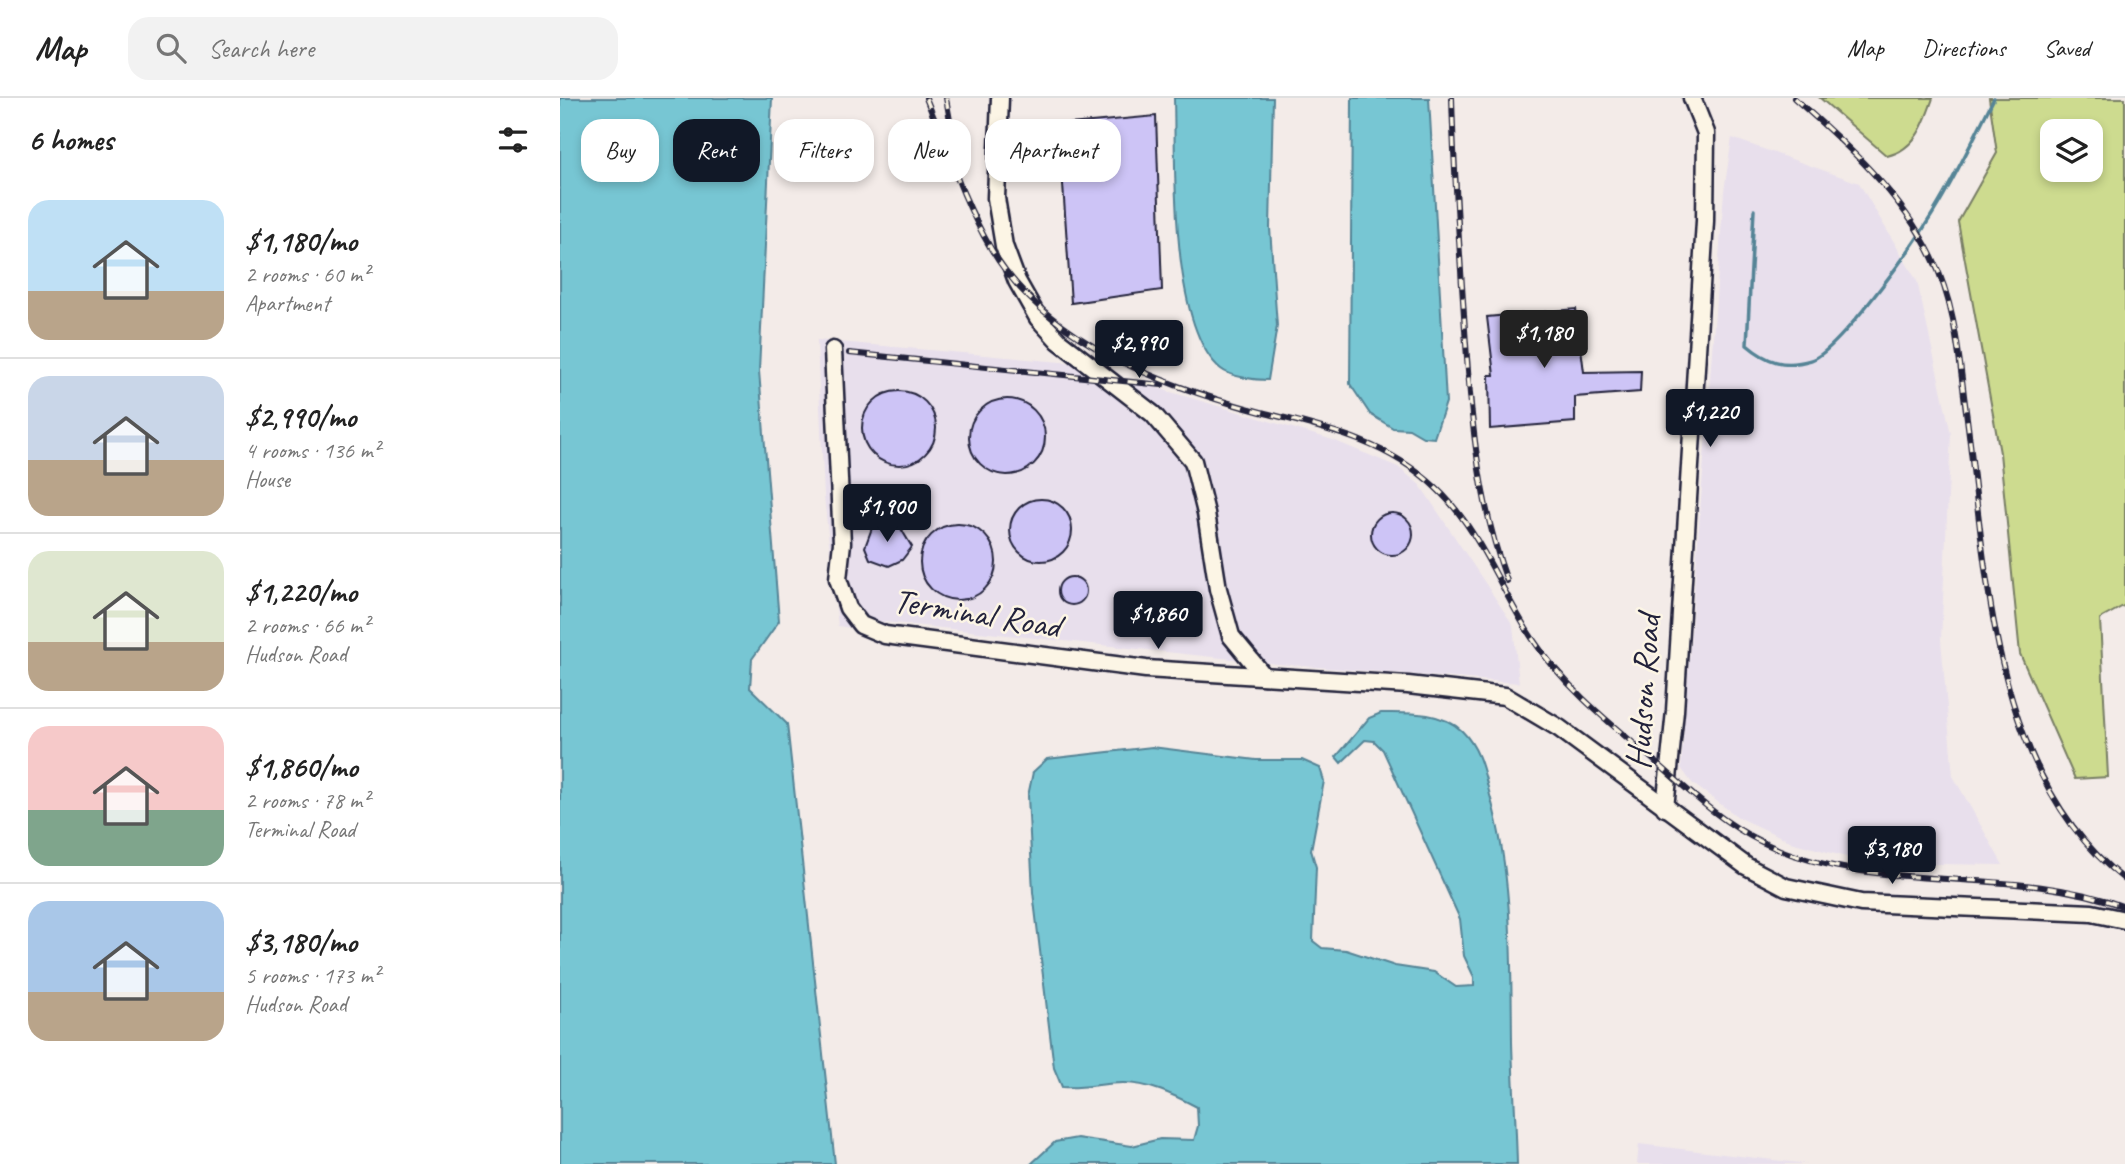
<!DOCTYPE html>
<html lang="en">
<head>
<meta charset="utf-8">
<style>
	body { margin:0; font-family:Caveat,sans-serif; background:#f2f2f2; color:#222; height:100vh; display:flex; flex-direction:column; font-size:26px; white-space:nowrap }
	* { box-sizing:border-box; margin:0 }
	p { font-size:23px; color:#767676 }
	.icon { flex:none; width:38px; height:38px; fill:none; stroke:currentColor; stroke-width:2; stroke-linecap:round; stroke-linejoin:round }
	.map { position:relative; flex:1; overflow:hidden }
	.panel { display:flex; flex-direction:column; background:#fff; width:560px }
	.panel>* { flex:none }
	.hud { position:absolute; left:21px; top:21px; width:665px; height:63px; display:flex; gap:14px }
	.tools { position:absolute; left:1480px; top:21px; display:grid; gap:14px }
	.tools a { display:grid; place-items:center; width:63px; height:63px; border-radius:14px; background:#fff; box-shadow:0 4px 10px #0003; font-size:35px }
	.price { position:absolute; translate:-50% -60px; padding:0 16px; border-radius:7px; background:#111827; color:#fff; font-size:23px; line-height:46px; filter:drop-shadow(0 2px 4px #0008) }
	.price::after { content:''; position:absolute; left:50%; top:42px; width:21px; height:16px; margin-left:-10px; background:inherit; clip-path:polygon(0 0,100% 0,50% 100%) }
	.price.selected { background:#222; color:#fff }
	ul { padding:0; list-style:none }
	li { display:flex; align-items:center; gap:21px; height:175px; padding:0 28px }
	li+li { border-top:2px solid #e0e0e0 }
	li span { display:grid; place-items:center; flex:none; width:196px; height:140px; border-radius:21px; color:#555 }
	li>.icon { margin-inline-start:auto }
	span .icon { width:84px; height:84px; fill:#fffc; stroke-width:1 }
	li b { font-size:30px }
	h2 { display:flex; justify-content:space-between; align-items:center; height:84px; padding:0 28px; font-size:30px }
	.pill { padding:0 24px; border-radius:21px; background:#fff; box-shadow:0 4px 10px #0003; font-size:24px; line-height:63px }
	.pill.selected { background:#111827; color:#fff }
	header { display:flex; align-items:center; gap:42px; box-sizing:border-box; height:98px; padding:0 35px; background:#fff; border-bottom:2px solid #e0e0e0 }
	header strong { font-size:33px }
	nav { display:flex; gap:38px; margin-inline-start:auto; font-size:24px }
	.search { width:490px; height:63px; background:#f2f2f2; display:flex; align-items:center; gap:18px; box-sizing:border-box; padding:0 24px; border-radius:21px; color:#767676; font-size:26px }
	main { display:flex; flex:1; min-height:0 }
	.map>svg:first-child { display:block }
	.built { fill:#e8dfec }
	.green { fill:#cddb8f; stroke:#787e65; stroke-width:2; fill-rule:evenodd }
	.water { fill:#77c6d3; stroke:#558496; stroke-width:2 }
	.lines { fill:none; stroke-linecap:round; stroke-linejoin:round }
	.stream { stroke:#558496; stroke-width:3.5 }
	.building { fill:#cdc4f6; stroke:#22223b; stroke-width:2 }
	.street-casing { stroke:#22223b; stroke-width:21 }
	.street { stroke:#fcf5e5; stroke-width:16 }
	.rail-casing { stroke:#22223b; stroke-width:6 }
	.rail { stroke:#fcf5e5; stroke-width:3.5; stroke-dasharray:10; stroke-linecap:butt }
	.labels { text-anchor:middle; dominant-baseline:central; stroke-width:5; stroke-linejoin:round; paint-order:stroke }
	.street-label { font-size:35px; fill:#22223b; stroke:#fcf5e5 }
</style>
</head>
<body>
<header>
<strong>Map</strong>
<div class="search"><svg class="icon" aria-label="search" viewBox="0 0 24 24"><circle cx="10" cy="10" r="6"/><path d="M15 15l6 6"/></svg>Search here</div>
<nav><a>Map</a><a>Directions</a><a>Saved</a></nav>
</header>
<main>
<section class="panel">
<h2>6 homes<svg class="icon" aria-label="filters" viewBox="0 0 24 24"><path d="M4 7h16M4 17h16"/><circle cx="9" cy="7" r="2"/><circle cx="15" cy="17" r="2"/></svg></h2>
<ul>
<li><span style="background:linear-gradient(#bfe0f5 65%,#b9a48a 0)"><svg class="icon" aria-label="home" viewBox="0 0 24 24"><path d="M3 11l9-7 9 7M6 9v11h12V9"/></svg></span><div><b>$1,180/mo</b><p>2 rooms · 60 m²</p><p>Apartment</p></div></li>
<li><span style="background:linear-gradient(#c9d6e8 60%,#b9a48a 0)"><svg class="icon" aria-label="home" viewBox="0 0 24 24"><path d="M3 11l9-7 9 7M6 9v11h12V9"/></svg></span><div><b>$2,990/mo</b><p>4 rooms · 136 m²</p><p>House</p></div></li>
<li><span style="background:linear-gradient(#dfe7d0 65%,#b9a48a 0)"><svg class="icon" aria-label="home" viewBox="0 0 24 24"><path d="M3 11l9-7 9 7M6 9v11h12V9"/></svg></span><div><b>$1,220/mo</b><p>2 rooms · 66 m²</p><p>Hudson Road</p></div></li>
<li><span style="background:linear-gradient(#f6c9c9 60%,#7fa58c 0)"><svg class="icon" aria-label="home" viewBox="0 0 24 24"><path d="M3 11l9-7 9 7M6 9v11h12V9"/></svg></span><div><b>$1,860/mo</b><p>2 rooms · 78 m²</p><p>Terminal Road</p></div></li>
<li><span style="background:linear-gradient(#a9c7e8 65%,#b9a48a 0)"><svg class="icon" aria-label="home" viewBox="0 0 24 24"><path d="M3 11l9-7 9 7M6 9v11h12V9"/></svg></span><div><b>$3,180/mo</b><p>5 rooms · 173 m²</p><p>Hudson Road</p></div></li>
</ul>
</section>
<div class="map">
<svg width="1565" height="1066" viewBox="0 0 1565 1066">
	<rect width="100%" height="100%" fill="#f3ebe8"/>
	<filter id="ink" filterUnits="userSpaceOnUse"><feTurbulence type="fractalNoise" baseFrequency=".0143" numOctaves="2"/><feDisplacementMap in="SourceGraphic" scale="14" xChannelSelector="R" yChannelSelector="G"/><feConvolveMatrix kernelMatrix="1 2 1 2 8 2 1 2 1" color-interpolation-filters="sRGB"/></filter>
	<g filter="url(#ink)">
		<g class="built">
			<path d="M1172,40L1299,85L1357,183L1391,336L1381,542L1393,678L1443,767L1309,765L1234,745L1178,719L1132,685L1121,670L1164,93Z"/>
			<path d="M257,242L512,265L773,342L838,369L860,387L953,527L959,585L718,566L316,523L296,531L278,528L264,398Z"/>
			<path d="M1079,1046L1247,1066H1077Z"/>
		</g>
		<g class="green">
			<path d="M1260,0H1373C1364,26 1356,51 1327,58Z"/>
			<path d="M1429,0H1565V507L1540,521L1548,679L1515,681L1460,556L1440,355L1398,124L1437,55ZM1531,33V72H1493V33Z"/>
		</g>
		<g class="water">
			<path d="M0,0H212L199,273L219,523L192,561L190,590L227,626L275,1066H0Z"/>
			<path d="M614,0H713L710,130L717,228L708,282C695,282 671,279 661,271C609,228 616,65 614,0Z"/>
			<path d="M792,0H869L886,304L874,340L863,339L849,331L833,330L810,316L790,286Z"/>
			<path d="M821,615C849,615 881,613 902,633C921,652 924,676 931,701C953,781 951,861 952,944C953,984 956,1025 957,1066H471L495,1044L517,1040L572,1048L600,1041L634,1042L638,1028L637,1009C614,997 589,985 563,985C542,985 523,991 502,989L494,970L473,794L468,698L473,674L487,661L592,649L696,662H742L760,670L764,683L751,752L756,769L753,843L762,850L786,852L835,868L874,874L896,889L914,888V879L904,858L900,821L823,652L814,643L805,642L781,665L776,659L809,620Z"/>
		</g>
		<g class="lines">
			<path class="stream" d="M1194,112L1187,247C1207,264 1224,270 1251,262C1277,254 1351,151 1368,123C1393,85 1413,41 1434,0"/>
		</g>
		<g class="building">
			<path d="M596,18L602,192L511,205L499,27Z"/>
			<path d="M1016,211L1024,274L1081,273L1080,294L1015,299V324L930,331L929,277H934L927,219Z"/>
			<circle cx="339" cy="330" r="37"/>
			<circle cx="447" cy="339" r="38"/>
			<circle cx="481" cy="432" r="31"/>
			<circle cx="832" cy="436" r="21"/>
			<path d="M326,424L340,429L352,449L342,462L329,468L310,461L305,449L312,430Z"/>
			<circle cx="398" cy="464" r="38"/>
			<circle cx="512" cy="493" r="14"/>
		</g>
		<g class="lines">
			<g class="street-casing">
				<g id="street">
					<path d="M440,0L436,100L444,148L457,183L478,220L499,243L593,316L633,363L646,415L658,491L671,538L704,578"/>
					<path d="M273,252L282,445L278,481L288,510L301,527L325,537L586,571L848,587L945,598L999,630L1186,768L1226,789L1301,805L1532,815L1565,822"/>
					<path d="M1105,710L1115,613L1145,123L1146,35L1132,0"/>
				</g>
			</g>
			<use href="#street" class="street"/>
			<g class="rail-casing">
				<g id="rail">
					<path d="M366,0C386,49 403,103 430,149C484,243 602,288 701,314C765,330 827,343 876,390C920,431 939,490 972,540C1005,590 1051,626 1097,665C1130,694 1162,725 1202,744C1315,799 1448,765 1565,809"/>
					<path d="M386,0L395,51"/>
					<path d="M892,0C894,73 899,145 904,217C910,308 916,397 947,483"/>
					<path d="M1234,0C1286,46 1341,95 1372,159C1396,207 1399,261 1406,313C1427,469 1430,677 1565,782"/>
					<path d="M289,255L602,287"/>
				</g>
			</g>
			<use href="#rail" class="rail"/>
		</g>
	</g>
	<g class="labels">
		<g class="street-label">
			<text transform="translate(417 515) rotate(9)">Terminal Road</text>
			<text transform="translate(1083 594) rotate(-86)">Hudson Road</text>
		</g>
	</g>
</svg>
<div class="tools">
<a><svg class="icon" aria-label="layers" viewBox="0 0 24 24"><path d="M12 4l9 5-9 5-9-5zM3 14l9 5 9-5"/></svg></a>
</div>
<b class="price selected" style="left:984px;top:272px">$1,180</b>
<b class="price" style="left:579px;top:282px">$2,990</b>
<b class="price" style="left:1150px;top:351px">$1,220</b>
<b class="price" style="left:327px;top:446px">$1,900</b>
<b class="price" style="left:598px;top:553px">$1,860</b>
<b class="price" style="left:1332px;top:788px">$3,180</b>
<div class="hud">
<a class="pill">Buy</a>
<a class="pill selected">Rent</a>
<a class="pill">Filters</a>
<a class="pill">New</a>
<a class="pill">Apartment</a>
</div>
</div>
</main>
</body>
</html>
